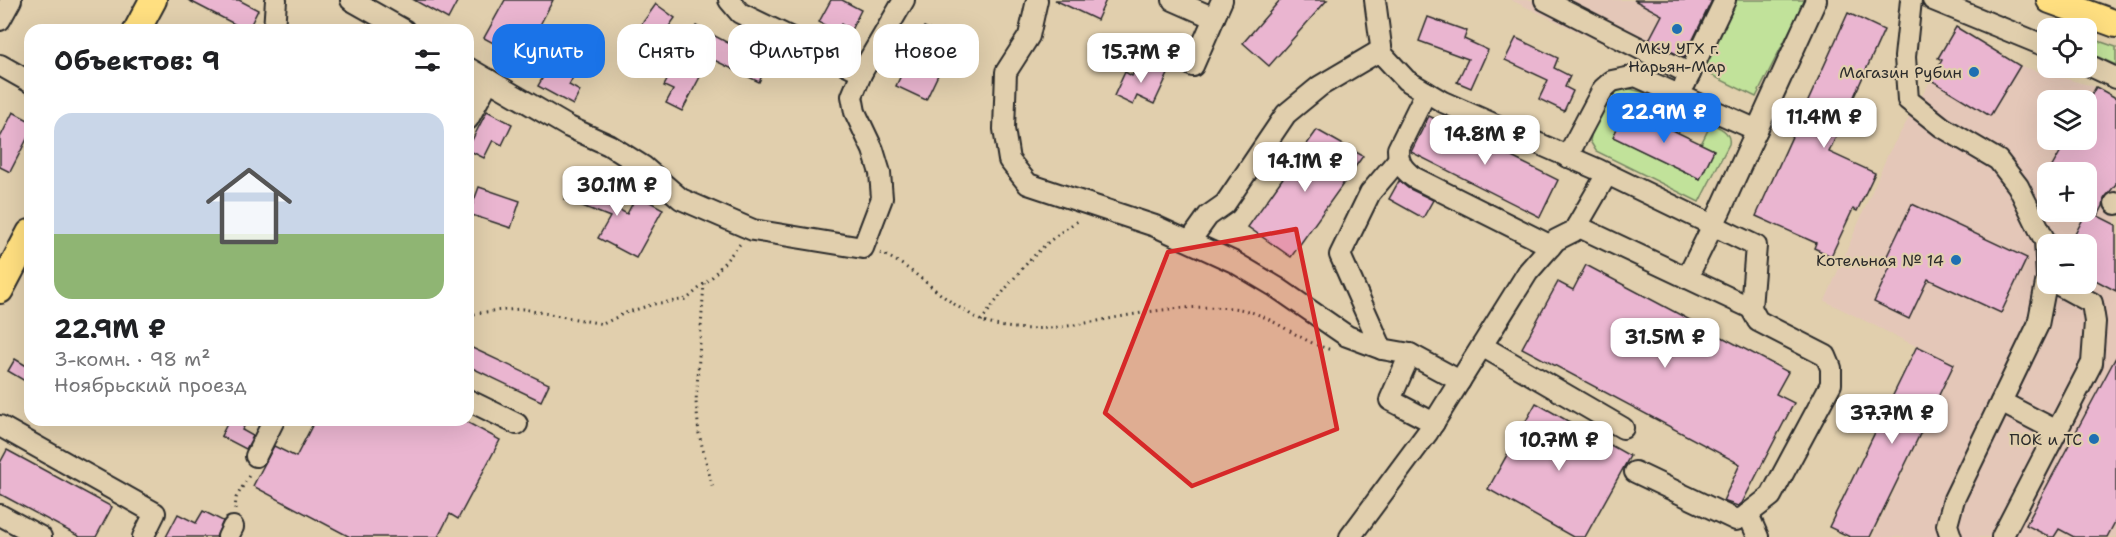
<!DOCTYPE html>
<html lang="ru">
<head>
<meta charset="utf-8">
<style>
	body { margin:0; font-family:"Shantell Sans",sans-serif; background:#f2f2f2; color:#202124; height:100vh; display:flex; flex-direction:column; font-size:22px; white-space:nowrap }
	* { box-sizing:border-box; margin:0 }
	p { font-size:20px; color:#757577 }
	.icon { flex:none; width:33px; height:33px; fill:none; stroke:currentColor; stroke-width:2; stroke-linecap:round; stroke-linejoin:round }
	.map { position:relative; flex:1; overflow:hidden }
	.panel { position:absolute; left:24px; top:24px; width:450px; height:402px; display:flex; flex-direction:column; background:#fff; border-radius:18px; box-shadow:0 6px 24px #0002 }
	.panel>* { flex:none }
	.top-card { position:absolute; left:492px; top:24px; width:570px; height:54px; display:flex; gap:12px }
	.controls { position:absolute; left:2037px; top:18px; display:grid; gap:12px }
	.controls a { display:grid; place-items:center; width:60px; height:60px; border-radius:12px; background:#fff; box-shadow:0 6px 24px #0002; font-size:30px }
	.price { position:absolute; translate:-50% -51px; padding:0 14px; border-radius:12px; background:#fff; color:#222; font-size:20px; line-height:39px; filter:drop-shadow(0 2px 3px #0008) }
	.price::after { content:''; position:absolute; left:50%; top:36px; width:18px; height:14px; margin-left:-9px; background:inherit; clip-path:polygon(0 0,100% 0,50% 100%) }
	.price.current { background:#1a73e8; color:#fff }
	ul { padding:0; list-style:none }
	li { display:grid; align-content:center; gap:12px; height:318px; padding:0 30px }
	li span { display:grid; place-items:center; height:186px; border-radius:18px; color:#555 }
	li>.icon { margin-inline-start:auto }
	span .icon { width:108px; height:108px; fill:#fffc; stroke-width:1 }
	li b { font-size:26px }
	h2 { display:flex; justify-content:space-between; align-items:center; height:72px; padding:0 30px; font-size:26px }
	.chip { padding:0 21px; border-radius:18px; background:#fff; box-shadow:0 6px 24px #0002; font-size:21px; line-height:54px }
	.chip.current { background:#1a73e8; color:#fff }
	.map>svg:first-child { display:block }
	.built { fill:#e4c7b8; fill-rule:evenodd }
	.green { fill:#c1e29a; stroke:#768662; stroke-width:1.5 }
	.building { fill:#eab5d0; stroke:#2b2b2b; stroke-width:1.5 }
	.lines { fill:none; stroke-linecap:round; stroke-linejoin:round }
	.minor-casing { stroke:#2b2b2b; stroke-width:24 }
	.major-casing { stroke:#2b2b2b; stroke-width:30 }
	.path { stroke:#2b2b2b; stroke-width:3; stroke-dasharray:1.5 4.5; stroke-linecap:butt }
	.minor { stroke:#e1cfad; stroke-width:20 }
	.major { stroke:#ffdf80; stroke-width:26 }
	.marked { fill:#d62828; fill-opacity:0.2; stroke:#d62828; stroke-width:4.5; stroke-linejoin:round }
	.poi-dot { fill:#1f6fb2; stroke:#e1cfad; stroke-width:2 }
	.labels { text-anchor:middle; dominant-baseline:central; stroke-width:4.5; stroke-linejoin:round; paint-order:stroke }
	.poi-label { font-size:16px; fill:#2b2b2b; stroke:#e1cfad; text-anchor:end }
</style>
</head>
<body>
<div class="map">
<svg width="2116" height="537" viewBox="0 0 2116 537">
	<rect width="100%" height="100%" fill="#e1cfad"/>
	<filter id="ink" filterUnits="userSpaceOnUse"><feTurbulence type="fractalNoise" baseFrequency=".0167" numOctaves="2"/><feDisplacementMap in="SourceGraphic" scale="12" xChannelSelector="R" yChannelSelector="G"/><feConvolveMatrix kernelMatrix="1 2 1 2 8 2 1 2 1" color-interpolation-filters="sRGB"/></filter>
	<g filter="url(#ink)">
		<g class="built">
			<path d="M1511,0H1669L1647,44L1623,33L1615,49Z"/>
			<path d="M2020,66L2096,87L2116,98V537H1872L1954,365L1825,301L1888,154L1931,80L1990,116ZM2048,100H2086V140H2048ZM2048,172H2086V212H2048ZM2048,244H2086V284H2048Z"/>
		</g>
		<g class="green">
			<path d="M1736,0H1805L1756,97L1701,70Z"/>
			<path d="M2087,37L2116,47V65L2087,52Z"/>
			<path d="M1626,88L1642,92L1647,96L1646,101L1640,115L1627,108L1613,137L1700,179L1714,150L1701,144L1710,126L1714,125C1723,129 1731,134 1729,144L1699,202L1596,151L1590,141L1592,131L1608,99L1619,90Z"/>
		</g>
		<g class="building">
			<path d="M188,0H239L258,10L248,30H246Z"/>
			<path d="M414,0H458L448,19Z"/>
			<path d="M505,0H553L530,44L522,39L514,54L484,38Z"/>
			<path d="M831,0H842L861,10L851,30L841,24L837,32L819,22Z"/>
			<path d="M1055,0H1106L1097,20Z"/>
			<path d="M1280,0H1327L1269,66L1243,43Z"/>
			<path d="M1634,0H1712L1684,58L1649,40L1662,15Z"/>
			<path d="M656,4L675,18L655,46L636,32Z"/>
			<path d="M1848,13L1884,30L1829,152L1875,173L1857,211L1853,209L1831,256L1814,248L1816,243L1756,216Z"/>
			<path d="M1428,17L1467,31L1464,39L1488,50L1471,88L1457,82L1468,59L1419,41Z"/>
			<path d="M696,26L728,43L733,33L749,41L744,51L768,63L759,82L710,58L682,111L666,103L673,90L664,86Z"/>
			<path d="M924,27L954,41L926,100L896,86Z"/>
			<path d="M1956,27L2020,66L1990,116L1931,80L1942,60L1938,58Z"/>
			<path d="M1516,38L1558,58L1554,68L1570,76L1565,87L1573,91L1564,111L1539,99L1548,80L1505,60Z"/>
			<path d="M557,53L579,66L569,85L580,91L573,105L538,86Z"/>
			<path d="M1139,60L1168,74L1154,104L1137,96L1133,105L1114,96L1125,72L1132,76Z"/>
			<path d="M2096,87L2116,98V184L2104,199L2103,206L2098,216L2116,225V291L2086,275V244H2070L2086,213V172H2049L2067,140H2086V105Z"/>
			<path d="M1627,108L1714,150L1700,179L1613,137Z"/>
			<path d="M487,111L512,124L502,145L493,140L484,158L468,150V148Z"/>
			<path d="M13,112L30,121V133L10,172L0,167V138Z"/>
			<path d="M1429,116L1558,180L1540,217L1411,152Z"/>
			<path d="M1317,130L1363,156L1291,257L1248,227Z"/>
			<path d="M575,175L603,186L598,198L627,214L637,195L663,209L636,258L598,238L610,217L565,199Z"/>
			<path d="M1399,181L1408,188L1433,200L1423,218L1389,199Z"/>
			<path d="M479,187L520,201L511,228L469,214Z"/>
			<path d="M1912,204L2027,258L2001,313L1928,279L1909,319L1874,302L1891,265L1884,262Z"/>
			<path d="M1586,265L1788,372L1776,394L1794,403L1742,503L1738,506L1723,501L1740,464L1522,348L1558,282L1573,290Z"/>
			<path d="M468,346L549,384L541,401L468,366Z"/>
			<path d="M1917,346L1954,364L1870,537H1850L1829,527Z"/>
			<path d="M2116,357V520L2107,537H2074L2059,529L2054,537H2050L2026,525Z"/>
			<path d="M15,359L30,368V384L8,371Z"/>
			<path d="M1536,403L1630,456L1585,537H1573L1488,489Z"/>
			<path d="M229,420H248L242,430L253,436L246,449L221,436Z"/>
			<path d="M315,420H463L500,440L458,519L450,514L438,537H350L253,486L274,446L296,457Z"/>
			<path d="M7,450L112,507L96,537H80L0,494V463Z"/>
			<path d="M203,511L223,521L216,537H166L178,514L196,523Z"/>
		</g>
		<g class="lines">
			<g class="minor-casing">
				<g id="minor">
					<path d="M351,0L404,30"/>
					<path d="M729,0L740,13L862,72"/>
					<path d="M1037,0L1029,36L1006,72L1004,129L1009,160L1028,184L1155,226L1234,262L1276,287L1347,336L1382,349L1410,354"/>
					<path d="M1173,0L1214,18"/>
					<path d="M1375,0L1382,54L1406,80L1443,102L1599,170L1756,246L1751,308L1758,321L1826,356L1831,368V384L1771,496L1744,517L1736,520L1635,472"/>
					<path d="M1545,0L1690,74"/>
					<path d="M1911,0L1905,57L1908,100L1942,127L1998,160L2018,186L2045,241L2047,278L2038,325L1954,499L1947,525L1951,537"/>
					<path d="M1933,0L2048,47"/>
					<path d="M0,20L11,0"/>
					<path d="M274,30L276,0"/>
					<path d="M2086,64L2116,78"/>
					<path d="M0,65L30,82"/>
					<path d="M1193,66L1222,0"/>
					<path d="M468,68L569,127L609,145L644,167L681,199L753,230L863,248L882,198L880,173L873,150L855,112L852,96L862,72L904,0"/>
					<path d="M1685,84L1725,0"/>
					<path d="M1426,92L1398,149C1398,163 1403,169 1413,177L1551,246"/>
					<path d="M468,119L489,80"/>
					<path d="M1567,157L1603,89L1612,81L1636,76L1757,130"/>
					<path d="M2115,203L2116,204"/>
					<path d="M1577,226L1751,308"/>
					<path d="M1190,241L1208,216L1225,204L1286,114L1320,86L1381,50"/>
					<path d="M1687,278L1720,211L1816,0"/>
					<path d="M1482,346L1623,428"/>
					<path d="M1382,349L1340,255L1370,193L1398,160"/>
					<path d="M468,400L517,424"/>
					<path d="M2001,402L2057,431"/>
					<path d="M1434,423L1390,400L1410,354L1460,381"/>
					<path d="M0,426L155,513L143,537"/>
					<path d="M256,456L274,420"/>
					<path d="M1748,514L1758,537"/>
					<path d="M0,515L41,537"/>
					<path d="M228,537L233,527"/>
					<path d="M1350,537L1428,432L1528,272L1556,240L1574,231L1607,174"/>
					<path d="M2002,537L2092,363L2095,322L2092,303L2057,284"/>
				</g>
			</g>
			<g class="major-casing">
				<g id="major">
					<path d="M2050,0L2116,24"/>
					<path d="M137,30L153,0"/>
					<path d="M0,290L30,233"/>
				</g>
			</g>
			<g class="path">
				<path d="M880,253C913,266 936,295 967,312C973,316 980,321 987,323C1037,337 1086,322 1136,314C1168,308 1200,306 1232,308C1269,311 1296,341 1332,350"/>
				<path d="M704,283L696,402L699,434L713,489"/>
				<path d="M468,315L491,311L523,309L603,324L625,313L654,304L687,299L712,277L740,244"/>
				<path d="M981,321C1009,284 1039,242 1080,220"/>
				<path d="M235,510L236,498L251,472"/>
			</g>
			<use href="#minor" class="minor"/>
			<use href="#major" class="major"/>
		</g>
	</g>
	<path class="marked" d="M1296,229L1337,429L1192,486L1105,413L1168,252Z"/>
	<g class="poi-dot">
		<circle cx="1677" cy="29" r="6"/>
		<circle cx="1974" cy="72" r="6"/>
		<circle cx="1956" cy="260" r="6"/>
		<circle cx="2094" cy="439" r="6"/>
	</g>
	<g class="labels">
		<g class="poi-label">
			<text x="1677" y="48" text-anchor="middle">МКУ УГХ г.<tspan x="1677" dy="18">Нарьян-Мар</tspan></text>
			<text x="1962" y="72">Магазин Рубин</text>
			<text x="1944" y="260">Котельная № 14</text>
			<text x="2082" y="439">ПОК и ТС</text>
		</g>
	</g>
</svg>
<div class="controls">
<a><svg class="icon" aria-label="locate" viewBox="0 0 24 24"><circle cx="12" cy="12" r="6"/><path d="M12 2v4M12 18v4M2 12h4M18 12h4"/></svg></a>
<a><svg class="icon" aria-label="layers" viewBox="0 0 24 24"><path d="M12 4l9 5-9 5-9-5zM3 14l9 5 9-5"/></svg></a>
<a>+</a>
<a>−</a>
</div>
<b class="price" style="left:1141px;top:84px">15.7M ₽</b>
<b class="price current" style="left:1664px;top:144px">22.9M ₽</b>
<b class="price" style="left:1824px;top:149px">11.4M ₽</b>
<b class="price" style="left:1485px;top:166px">14.8M ₽</b>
<b class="price" style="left:1305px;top:193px">14.1M ₽</b>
<b class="price" style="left:617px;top:217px">30.1M ₽</b>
<b class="price" style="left:1665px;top:369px">31.5M ₽</b>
<b class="price" style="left:1892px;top:445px">37.7M ₽</b>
<b class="price" style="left:1559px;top:472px">10.7M ₽</b>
<div class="top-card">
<a class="chip current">Купить</a>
<a class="chip">Снять</a>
<a class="chip">Фильтры</a>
<a class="chip">Новое</a>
</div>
<section class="panel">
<h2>Объектов: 9<svg class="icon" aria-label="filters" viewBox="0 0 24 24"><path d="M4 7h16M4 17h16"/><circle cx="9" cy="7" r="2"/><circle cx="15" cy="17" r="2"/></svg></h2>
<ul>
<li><span style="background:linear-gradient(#c9d6e8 65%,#8fb573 0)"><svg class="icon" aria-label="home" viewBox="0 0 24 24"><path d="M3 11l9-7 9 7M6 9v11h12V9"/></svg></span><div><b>22.9M ₽</b><p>3-комн. · 98 m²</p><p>Ноябрьский проезд</p></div></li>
</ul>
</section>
</div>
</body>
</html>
